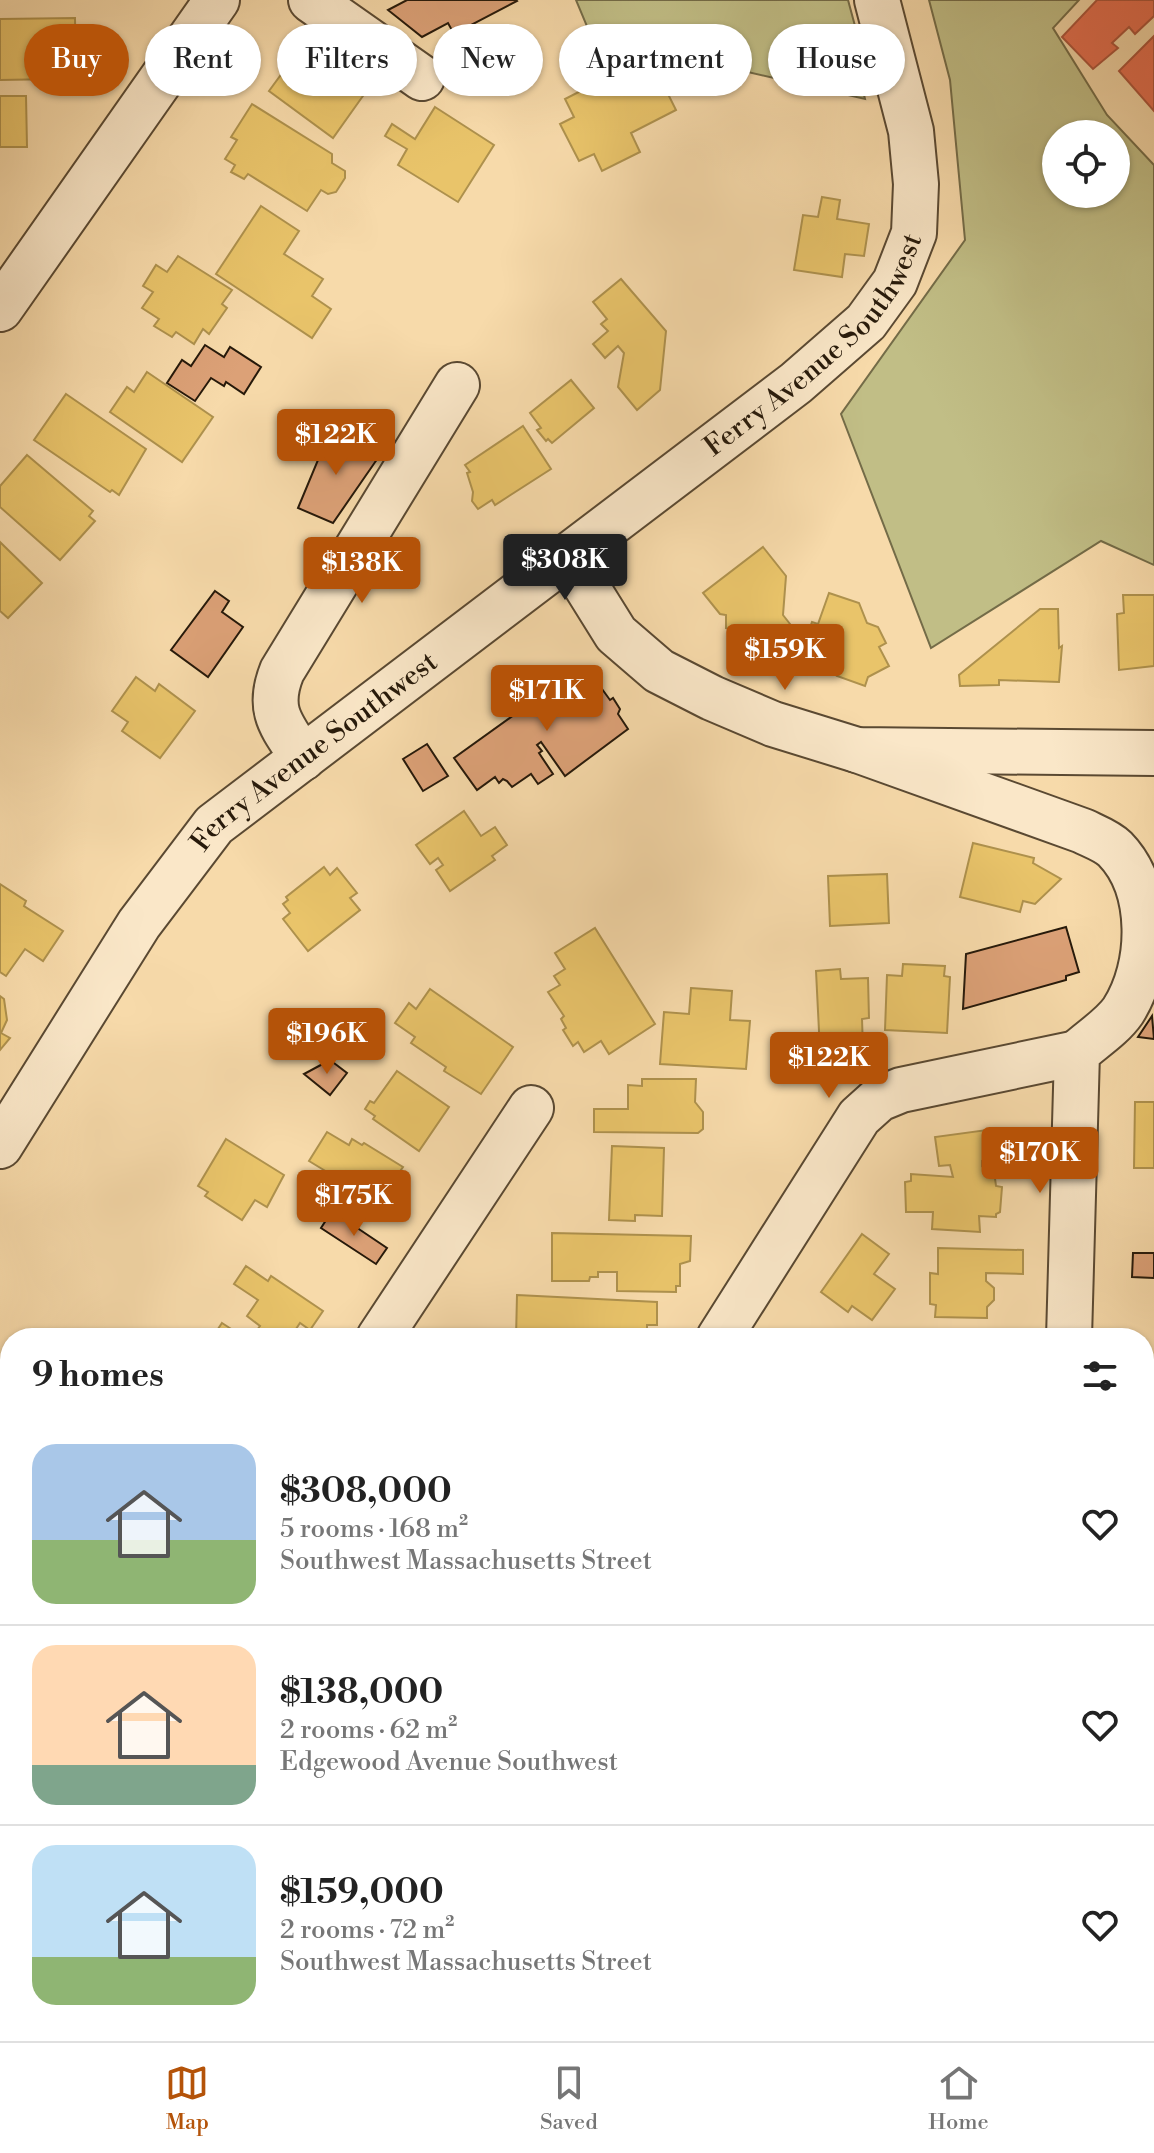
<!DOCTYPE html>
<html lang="en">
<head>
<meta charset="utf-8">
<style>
	body { margin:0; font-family:"Libre Bodoni",serif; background:#f6f6f6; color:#222; height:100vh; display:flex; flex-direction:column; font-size:30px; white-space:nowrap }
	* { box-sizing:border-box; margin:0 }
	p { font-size:26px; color:#767676 }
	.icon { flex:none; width:44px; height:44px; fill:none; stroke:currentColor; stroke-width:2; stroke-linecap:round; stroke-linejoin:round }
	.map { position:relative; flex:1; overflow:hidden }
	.side { position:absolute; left:0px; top:1328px; width:1154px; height:714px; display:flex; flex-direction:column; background:#fff; border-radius:32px 32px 0 0; box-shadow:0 2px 6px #0004 }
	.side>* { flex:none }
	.top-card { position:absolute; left:24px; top:24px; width:1106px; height:72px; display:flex; gap:16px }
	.fabs { position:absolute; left:1042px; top:120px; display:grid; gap:16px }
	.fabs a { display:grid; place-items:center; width:88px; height:88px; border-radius:50%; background:#fff; box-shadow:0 2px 6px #0004; font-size:40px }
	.price { position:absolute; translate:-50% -68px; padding:0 18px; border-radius:8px; background:#b45309; color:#fff; font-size:26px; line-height:52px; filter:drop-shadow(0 2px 4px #0008) }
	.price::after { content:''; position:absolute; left:50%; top:48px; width:24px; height:18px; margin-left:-12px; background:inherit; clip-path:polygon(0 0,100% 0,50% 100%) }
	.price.selected { background:#222; color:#fff }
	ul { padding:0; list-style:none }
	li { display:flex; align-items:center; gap:24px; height:200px; padding:0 32px }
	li+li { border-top:2px solid #e0e0e0 }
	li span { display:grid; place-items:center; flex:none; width:224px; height:160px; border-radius:24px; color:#555 }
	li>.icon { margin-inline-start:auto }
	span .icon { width:96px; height:96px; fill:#fffc; stroke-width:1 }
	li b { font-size:34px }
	h2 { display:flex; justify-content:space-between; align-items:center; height:96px; padding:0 32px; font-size:34px }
	.chip { padding:0 28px; border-radius:36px; background:#fff; box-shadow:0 2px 6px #0004; font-size:28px; line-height:72px }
	.chip.selected { background:#b45309; color:#fff }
	.menu { display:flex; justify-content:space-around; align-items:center; height:112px; border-top:2px solid #e0e0e0; background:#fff; font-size:22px; color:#767676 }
	.menu a { display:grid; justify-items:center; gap:4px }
	.menu .selected { color:#b45309 }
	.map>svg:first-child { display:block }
	.green { fill:#c1be86; stroke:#746c48; stroke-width:2; fill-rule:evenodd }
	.homes { fill:#e9c46a; stroke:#ae914d; stroke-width:2 }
	.shops { fill:#e76f51; stroke:#ad553c; stroke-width:2 }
	.building { fill:#dca177; stroke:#26190a; stroke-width:2 }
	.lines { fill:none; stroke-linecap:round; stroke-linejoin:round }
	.lane-casing { stroke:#5a4932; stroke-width:26 }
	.street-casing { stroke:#5a4932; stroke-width:48 }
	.lane { stroke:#fae7c8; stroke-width:22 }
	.street { stroke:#fae7c8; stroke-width:44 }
	.labels { text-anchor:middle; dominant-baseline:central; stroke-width:8; stroke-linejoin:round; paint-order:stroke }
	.street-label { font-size:28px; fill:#26190a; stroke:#fae7c8 }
</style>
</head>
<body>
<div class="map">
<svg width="1154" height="2041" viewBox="0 0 1154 2041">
	<rect width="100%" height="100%" fill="#f7daaa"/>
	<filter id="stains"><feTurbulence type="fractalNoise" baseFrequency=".0025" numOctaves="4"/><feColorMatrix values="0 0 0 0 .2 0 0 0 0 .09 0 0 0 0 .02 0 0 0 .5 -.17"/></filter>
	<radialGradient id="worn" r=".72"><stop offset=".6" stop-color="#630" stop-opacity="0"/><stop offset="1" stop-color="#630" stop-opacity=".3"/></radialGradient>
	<g class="green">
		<path d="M576,0H848L858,37H850L865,99L591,36Z"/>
		<path d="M929,0H1079L1053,28L1107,115L1154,165V565L1101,541L931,648L841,414L965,240L950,80ZM1116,134V194H1056V134Z"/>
		<path d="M1154,1833V2041H728L744,2032H1144V1837Z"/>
	</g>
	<g class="homes">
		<path d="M75,18L76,75H56V79L0,80V19Z"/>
		<path d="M302,46L334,69L339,62L370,86L333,138L269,91Z"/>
		<path d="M657,72L676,110L631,133L640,152L602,171L594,154L579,161L560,124L574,117L565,99L602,80L608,90L640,73L643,79Z"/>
		<path d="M0,96H26L27,147H0Z"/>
		<path d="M252,104L332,154V163L345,171V178L336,192L328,194L321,190L307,211L248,174L244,179L231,172L235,165L225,159L237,140L231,137Z"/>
		<path d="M435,107L494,145L458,202L398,165L407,149L385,136L392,124L415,139Z"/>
		<path d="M822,197L840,200L837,219L869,224L864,256L845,254L842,277L794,270L803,215L818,217Z"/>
		<path d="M261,206L299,231L284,254L323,279L312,296L331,309L312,338L216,274Z"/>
		<path d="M178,256L232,290L222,304L227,308L209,334L203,329L194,344L176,332L172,337L154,326L159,319L142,308L153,292L143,286L156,265L167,272Z"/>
		<path d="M621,279L666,331L660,390L637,410L618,387L624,353L618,346L605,358L593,344L608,331L601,324L607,319L593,302Z"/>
		<path d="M147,372L213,417L182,462L110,412L127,387L134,392Z"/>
		<path d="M571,380L594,408L552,443L548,439L546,441L537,430L541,428L530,413Z"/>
		<path d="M66,394L146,449L119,495L112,490L110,492L34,440Z"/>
		<path d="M523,426L551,469L495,505L492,500L478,509L472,501L473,492L467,473L470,472L465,465Z"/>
		<path d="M27,455L93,511L89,516L95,521L60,560L0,507V486Z"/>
		<path d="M0,542L42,583L8,618L0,611Z"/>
		<path d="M763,547L786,576L783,615L790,624L789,644L738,640L739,629L726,628V615L720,614L703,593Z"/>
		<path d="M829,593L859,603L867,623L878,627L886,643L879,647L889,666L868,677L865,686L837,676L839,672L830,669L820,675L797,665L812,622L818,624Z"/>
		<path d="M1123,595H1154V666L1119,670L1117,614L1124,613Z"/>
		<path d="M1040,609H1058L1059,648L1062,646L1059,682L999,680V685L960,686L959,675Z"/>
		<path d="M136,677L155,691L159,684L195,711L160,758L122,731L128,722L112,711Z"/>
		<path d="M464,811L481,836L495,827L507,845L492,856L495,860L450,891L436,870L443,865L438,858L430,864L416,845Z"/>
		<path d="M973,843L1034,858L1033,863L1061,879L1035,904L1023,901L1020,912L960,897Z"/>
		<path d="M324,867L330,875L337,868L357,893L350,898L360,910L308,951L283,919L290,913L283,904L288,900L286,897Z"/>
		<path d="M887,874L889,923L830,926L828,876Z"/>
		<path d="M0,884L26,901L24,906L63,931L43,961L25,949L6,976L0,972Z"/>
		<path d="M595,928L655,1024L609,1054L601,1041L584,1052L578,1042L573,1046L563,1030L566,1028L561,1019L564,1016L548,992L560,985L554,976L565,969L555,953Z"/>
		<path d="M903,964L945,966L944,976L950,977L947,1033L885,1030L887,975L902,976Z"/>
		<path d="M840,969L841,979L868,978L869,1018L862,1019L863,1049L820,1051L816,971Z"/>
		<path d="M691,988L732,991L730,1020L750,1021L746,1069L660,1064L664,1012L689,1014Z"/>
		<path d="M430,989L513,1047L481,1094L444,1071L446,1067L411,1043L415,1037L395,1023L409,1003L416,1009Z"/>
		<path d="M0,996L4,999L7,1020L1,1033L10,1038L0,1050Z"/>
		<path d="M397,1071L449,1107L419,1151L373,1119L375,1116L365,1109L370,1101L374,1103Z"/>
		<path d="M642,1079H696L695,1102L703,1112V1129L698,1133L594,1132V1109H628V1085L642,1086Z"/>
		<path d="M1135,1102H1154V1168H1134Z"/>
		<path d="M994,1129L998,1156L982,1161V1166L987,1165L994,1171L996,1186L1002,1187L1000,1212L996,1214V1217L979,1216L980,1232L932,1229L933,1212H906L905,1182L911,1181V1174L953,1177L950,1165L939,1166L935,1137Z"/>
		<path d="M327,1132L349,1145L352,1139L362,1145L364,1143L403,1167L394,1180L399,1183L387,1204L380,1200L373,1211L332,1186L337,1178L309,1161Z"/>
		<path d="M226,1139L284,1175L267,1207L255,1200L242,1220L205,1196L208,1192L198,1186Z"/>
		<path d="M612,1146L664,1148L662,1216L635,1215V1221L609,1220Z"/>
		<path d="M552,1233L691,1236L690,1261L680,1264V1286H676V1292L617,1291V1272H598V1277H590L589,1281H552Z"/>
		<path d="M862,1234L889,1254L874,1274L895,1289L872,1320L852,1306L848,1312L821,1292Z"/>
		<path d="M938,1248L1023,1250V1274L986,1273V1281L994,1288V1300L987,1307V1318L935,1317L936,1305L930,1304V1273L938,1274Z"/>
		<path d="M246,1266L268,1281L271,1276L323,1311L310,1330L300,1323L290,1338H269L257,1330L260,1326L247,1316L258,1300L234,1284Z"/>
		<path d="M517,1295L657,1302V1325H647V1338H516Z"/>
		<path d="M222,1323L245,1338H212Z"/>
		<path d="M797,1333L836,1334V1338H794Z"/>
		<path d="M1144,1404L1154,1405V1448L1144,1447Z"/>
		<path d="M0,1449L8,1454L10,1460V1470L4,1478L10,1482V1489L0,1503Z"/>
		<path d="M1144,1497L1154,1498V1554L1144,1553Z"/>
		<path d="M549,2032H657L667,2041H549Z"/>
	</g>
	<g class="shops">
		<path d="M1097,0H1154V16L1135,34L1129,27L1112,43L1118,48L1093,69L1062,37Z"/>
		<path d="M1154,36V111L1119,71Z"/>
	</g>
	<g class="building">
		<path d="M407,0H516L517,1L454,34L448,23L422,37L388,10Z"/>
		<path d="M205,345L224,357L230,347L261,367L244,394L226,382L224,386L211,378L195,401L167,383L182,360L191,366Z"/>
		<path d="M330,431L380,455L333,523L298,508Z"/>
		<path d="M215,591L229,601L222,612L243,627L208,677L171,650Z"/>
		<path d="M586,667L610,700L613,698L620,709L618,714L628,729L565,776L541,742L537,745L542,751L539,753L553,774L538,784L531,774L512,787L507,781L503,779L499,783L495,777L477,790L454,758L525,707L522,703L564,674L568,680Z"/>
		<path d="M427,744L448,776L423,791L403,759Z"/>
		<path d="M1066,927L1079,972L1066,976V980L963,1009L966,954Z"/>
		<path d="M1152,1016L1154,1039L1138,1037Z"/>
		<path d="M330,1060L347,1073L330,1095L304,1074Z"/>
		<path d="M332,1211L387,1248L376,1264L321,1228Z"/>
		<path d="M1133,1253H1154V1278L1132,1277Z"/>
		<rect x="0" y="1803" width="10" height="46"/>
	</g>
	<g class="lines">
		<g class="lane-casing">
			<path id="lane" d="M489,2041V2032"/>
		</g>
		<g class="street-casing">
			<g id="street">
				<path d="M311,0L422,78"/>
				<path d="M0,309L217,0"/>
				<path d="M568,557L616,634L659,671L712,698L773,724L857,750L1154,753"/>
				<path d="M857,750L1083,831C1093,836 1107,841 1115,849C1154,889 1152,966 1123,1011C1112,1027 1091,1040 1077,1053L1069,1338"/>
				<path d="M303,758C282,726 266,711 282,671L457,385"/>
				<path id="s1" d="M0,1146L139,924L214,825L796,383L866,322L895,282L914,233L916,184L911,131L877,0"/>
				<path d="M379,1338L531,1108"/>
				<path d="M719,1338L859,1117L879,1099L901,1090L1077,1053"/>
				<path d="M205,2041L206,2032"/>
			</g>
		</g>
		<use href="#lane" class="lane"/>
		<use href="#street" class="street"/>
	</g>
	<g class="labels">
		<g class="street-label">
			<text stroke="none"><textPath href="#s1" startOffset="1158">Ferry Avenue Southwest</textPath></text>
			<text stroke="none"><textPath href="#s1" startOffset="510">Ferry Avenue Southwest</textPath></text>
		</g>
	</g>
	<rect width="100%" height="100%" filter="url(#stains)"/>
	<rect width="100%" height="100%" fill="url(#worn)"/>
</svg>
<div class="fabs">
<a><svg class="icon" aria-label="locate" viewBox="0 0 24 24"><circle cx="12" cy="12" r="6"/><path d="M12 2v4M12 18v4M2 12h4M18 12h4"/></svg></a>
</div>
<b class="price" style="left:336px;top:477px">$122K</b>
<b class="price selected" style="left:565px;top:602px">$308K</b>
<b class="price" style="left:362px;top:605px">$138K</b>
<b class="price" style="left:785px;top:692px">$159K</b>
<b class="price" style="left:547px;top:733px">$171K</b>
<b class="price" style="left:327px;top:1076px">$196K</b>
<b class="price" style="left:829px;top:1100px">$122K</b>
<b class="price" style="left:1040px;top:1195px">$170K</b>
<b class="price" style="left:354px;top:1238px">$175K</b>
<div class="top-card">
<a class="chip selected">Buy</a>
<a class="chip">Rent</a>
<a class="chip">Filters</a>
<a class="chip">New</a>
<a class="chip">Apartment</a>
<a class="chip">House</a>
</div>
<section class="side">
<h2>9 homes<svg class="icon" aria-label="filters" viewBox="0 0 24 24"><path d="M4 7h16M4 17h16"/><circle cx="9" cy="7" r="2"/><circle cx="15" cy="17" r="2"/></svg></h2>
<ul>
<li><span style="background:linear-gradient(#a9c7e8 60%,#8fb573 0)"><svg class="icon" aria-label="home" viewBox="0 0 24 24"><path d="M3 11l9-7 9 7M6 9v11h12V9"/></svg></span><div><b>$308,000</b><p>5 rooms · 168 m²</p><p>Southwest Massachusetts Street</p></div><svg class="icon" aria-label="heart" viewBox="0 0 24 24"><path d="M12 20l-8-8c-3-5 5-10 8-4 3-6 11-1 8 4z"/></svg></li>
<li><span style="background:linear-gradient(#ffd9b3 75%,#7fa58c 0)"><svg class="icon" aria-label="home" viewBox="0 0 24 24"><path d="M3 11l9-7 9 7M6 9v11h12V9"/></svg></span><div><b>$138,000</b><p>2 rooms · 62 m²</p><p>Edgewood Avenue Southwest</p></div><svg class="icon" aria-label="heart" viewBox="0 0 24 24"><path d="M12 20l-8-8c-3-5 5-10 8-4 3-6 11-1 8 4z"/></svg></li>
<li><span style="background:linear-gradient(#bfe0f5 70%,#8fb573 0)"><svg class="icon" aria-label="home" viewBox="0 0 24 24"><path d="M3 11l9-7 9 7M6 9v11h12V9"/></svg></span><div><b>$159,000</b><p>2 rooms · 72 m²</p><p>Southwest Massachusetts Street</p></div><svg class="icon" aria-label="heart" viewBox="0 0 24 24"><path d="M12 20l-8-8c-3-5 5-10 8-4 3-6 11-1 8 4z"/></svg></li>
</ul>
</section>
</div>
<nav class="menu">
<a class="selected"><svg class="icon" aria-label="map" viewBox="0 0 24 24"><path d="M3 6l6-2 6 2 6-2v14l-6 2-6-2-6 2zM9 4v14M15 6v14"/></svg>Map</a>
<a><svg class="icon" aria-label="saved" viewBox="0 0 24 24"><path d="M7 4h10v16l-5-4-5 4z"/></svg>Saved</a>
<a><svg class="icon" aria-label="home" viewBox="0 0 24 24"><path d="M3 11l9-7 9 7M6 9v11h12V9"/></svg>Home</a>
</nav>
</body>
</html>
